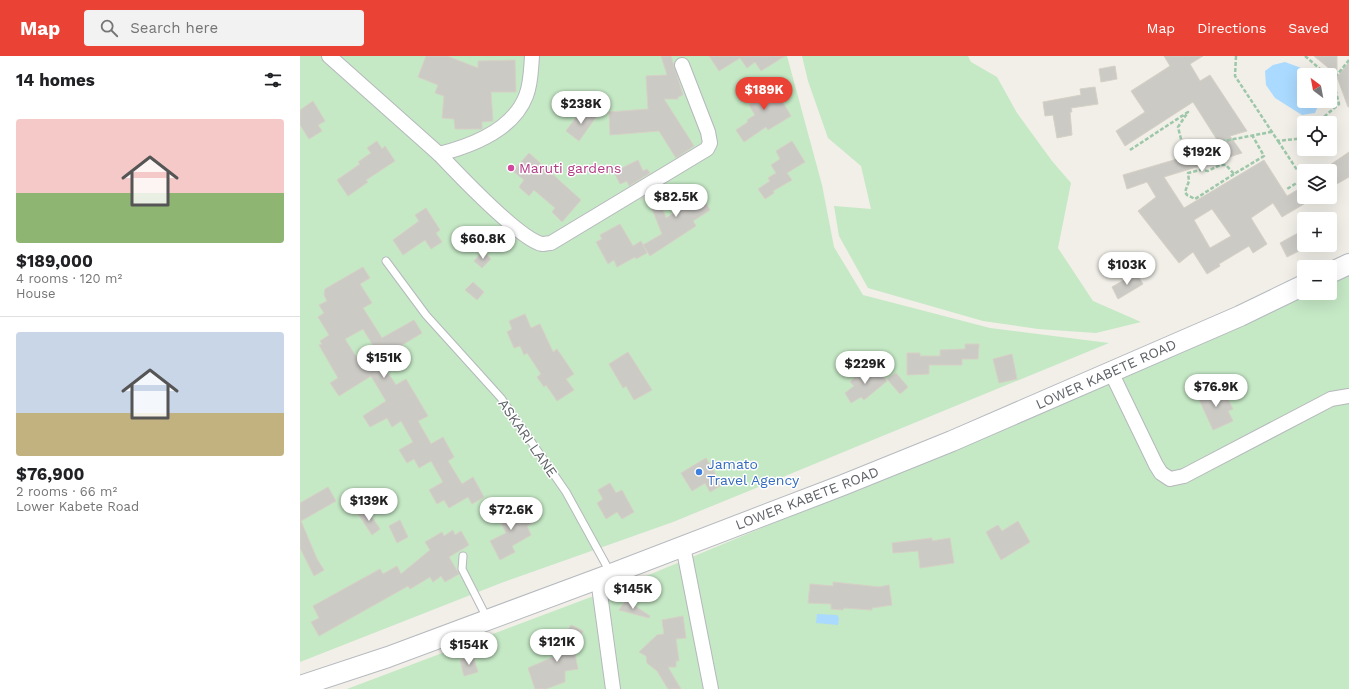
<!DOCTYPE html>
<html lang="en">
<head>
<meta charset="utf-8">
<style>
	body { margin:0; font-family:"Work Sans",sans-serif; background:#f2f2f2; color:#202124; height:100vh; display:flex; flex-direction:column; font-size:15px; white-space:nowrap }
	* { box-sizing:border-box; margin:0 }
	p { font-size:13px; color:#757577 }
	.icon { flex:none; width:22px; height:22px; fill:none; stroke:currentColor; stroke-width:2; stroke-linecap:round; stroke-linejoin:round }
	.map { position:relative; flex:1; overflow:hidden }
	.drawer { display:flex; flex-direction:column; background:#fff; width:300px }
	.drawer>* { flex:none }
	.needle { width:26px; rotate:328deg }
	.tools { position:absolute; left:997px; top:12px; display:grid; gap:8px }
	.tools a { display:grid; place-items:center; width:40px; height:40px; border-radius:4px; background:#fff; box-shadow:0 4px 16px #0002; font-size:20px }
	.price { position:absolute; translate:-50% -34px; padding:0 9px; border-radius:14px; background:#fff; color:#222; font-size:13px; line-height:26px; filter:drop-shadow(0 1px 2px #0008) }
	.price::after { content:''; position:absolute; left:50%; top:24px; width:12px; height:9px; margin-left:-6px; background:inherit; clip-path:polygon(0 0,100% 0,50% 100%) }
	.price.on { background:#ea4335; color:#fff }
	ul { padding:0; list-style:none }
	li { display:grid; align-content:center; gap:8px; height:212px; padding:0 16px }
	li+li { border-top:1px solid #e0e0e0 }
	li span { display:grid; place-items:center; height:124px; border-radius:4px; color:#555 }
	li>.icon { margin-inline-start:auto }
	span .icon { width:72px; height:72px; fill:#fffc; stroke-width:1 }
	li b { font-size:17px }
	h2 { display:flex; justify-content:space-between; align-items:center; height:48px; padding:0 16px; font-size:17px }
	header { display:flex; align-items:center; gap:24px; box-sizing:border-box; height:56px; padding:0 20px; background:#ea4335; color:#fff }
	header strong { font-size:19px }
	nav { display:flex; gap:22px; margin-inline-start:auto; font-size:14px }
	.search { width:280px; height:36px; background:#f2f2f2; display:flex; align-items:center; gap:10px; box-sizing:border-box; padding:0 14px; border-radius:4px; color:#757577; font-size:15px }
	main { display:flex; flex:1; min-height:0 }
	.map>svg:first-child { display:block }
	.green { fill:#c5e8c5 }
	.water { fill:#aadaff }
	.building { fill:#cccac5; stroke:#d6d1c6; fill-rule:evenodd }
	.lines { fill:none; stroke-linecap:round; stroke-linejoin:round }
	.service-casing { stroke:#b5b8bc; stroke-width:9 }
	.minor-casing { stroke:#b5b8bc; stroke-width:16 }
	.secondary-casing { stroke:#b6babf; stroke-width:22 }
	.path { stroke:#9cc7a9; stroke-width:2.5; stroke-dasharray:4 2; stroke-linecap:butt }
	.service { stroke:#fff; stroke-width:7 }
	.minor { stroke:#fff; stroke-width:14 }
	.secondary { stroke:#fff; stroke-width:20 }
	.hotel-dot { fill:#d1479c; stroke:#fff; stroke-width:1.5 }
	.shop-dot { fill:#3f7fe0; stroke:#fff; stroke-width:1.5 }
	.labels { text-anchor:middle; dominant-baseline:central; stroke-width:3; stroke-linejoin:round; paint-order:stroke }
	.hotel-label { font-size:14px; fill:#b23c85; stroke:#fff; text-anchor:start }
	.street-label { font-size:14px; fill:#5f6368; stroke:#fff }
	.shop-label { font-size:14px; fill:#366cbe; stroke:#fff; text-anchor:start }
</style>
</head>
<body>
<header>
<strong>Map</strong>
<div class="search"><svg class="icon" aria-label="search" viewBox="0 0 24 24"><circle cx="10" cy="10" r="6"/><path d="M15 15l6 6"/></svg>Search here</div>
<nav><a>Map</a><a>Directions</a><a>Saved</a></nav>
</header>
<main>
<section class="drawer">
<h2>14 homes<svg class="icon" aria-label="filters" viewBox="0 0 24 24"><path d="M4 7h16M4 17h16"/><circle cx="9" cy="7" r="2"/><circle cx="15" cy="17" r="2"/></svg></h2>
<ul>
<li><span style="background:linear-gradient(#f6c9c9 60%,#8fb573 0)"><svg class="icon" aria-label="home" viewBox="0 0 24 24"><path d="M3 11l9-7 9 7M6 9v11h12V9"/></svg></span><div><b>$189,000</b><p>4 rooms · 120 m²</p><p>House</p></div></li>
<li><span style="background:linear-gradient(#c9d6e8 65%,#c2b280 0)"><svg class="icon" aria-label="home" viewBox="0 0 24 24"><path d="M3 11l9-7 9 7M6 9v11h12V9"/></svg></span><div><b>$76,900</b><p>2 rooms · 66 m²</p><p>Lower Kabete Road</p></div></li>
</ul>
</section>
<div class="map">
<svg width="1049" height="633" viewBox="0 0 1049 633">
	<rect width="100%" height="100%" fill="#f1efe8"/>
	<g class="green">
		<path d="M0,0H487L522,129L534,191L563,239L690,272L809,287L373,466L201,527L0,606Z"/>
		<path d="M502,0H668L671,6L697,21L717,57L752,105L771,127L758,192L793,245L841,266L796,277L738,273L683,265L568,232L539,180L534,150L571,153L561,110L528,82L508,25Z"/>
		<path d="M1049,218V633H47L339,523L860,306L1007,237H1030V226Z"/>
	</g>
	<g class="water">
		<path d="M985,6L1004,13L1011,19H1004V45H1020L1015,57L1002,59L975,42L966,29L965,15L973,9Z"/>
		<path d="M517,558L537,559L539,562L538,569L516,567Z"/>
	</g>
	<g class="building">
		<path d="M126,0H147L178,12V5L215,4L216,36H191L193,65L182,66V73H155L154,63L142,62L144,40L135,37L138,29L118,21Z"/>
		<path d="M361,0H371L383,39L378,41V43H364L394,90L376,102L359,75L310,79L309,56L348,53L346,20L367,19Z"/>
		<path d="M409,0H485L461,15L455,6L447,12L440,2L419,15Z"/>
		<path d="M864,0H903L890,8L900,25L910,19L947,75L930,80L942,97L864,121L884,152L964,104L987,140L1004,130V148L982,161L973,147L951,162L967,188L953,197L949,190L919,208L920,210L907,218L893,196L879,207L838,155L856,141L847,126L827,133L823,119L921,90L893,46L825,90L816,75L845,56L831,35L870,10ZM912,153L931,180L910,192L894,164Z"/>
		<path d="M1014,0H1037V19Z"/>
		<path d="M1049,6V51H1048L1037,21Z"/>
		<path d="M815,10L817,23L801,26L799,13Z"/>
		<path d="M469,23L491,60L468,74L466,71L444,86L436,74L448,66L447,64L455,59L449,49L458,44L453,36L457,34L455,31Z"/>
		<path d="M795,31L798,48L771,52L772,56H770L772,79L757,82L753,59L745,60L743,46L781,39L780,33Z"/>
		<path d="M13,45L25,65L18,69L22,75L9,83L0,69V54Z"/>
		<path d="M286,54L296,61L279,85L266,75L278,59L280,61Z"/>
		<path d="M77,85L82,93L85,90L95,105L66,124L68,126L48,140L37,124L60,108L58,106L71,97L67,92Z"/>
		<path d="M492,85L505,106L487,117L492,124L473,135L474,137L465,143L458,133L470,125L468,122L476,117L471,109L480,103L476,95Z"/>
		<path d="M1049,96V121L1030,132L1031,115H1021Z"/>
		<path d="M229,97L281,144L262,166L252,156L255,152L234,134L229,140L219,131L224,124L213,115Z"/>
		<path d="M338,104L343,115L347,113L350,117L329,130L327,125L320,128L314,116Z"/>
		<path d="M392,130L394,133L397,132L410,154L393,165L396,170L350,200L343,189L362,178L347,140L340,144L359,132L356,134L366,162L386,149L381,141L385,139L382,135Z"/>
		<path d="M126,152L140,174L136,177L142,186L131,193L125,184L103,199L93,184L119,165L115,159Z"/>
		<path d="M320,168L333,190L341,185L347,197L336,203L335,201L317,211L314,204L308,208L296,186L302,183L300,179Z"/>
		<path d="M998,177L1005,192L987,201L980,187Z"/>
		<path d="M183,195L191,203L182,212L174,205Z"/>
		<path d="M63,211L70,222L60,228L72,247L63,252L82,282L114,264L122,277L102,289L108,298L85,312L96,329L106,323L128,360L118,365L131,388L143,381L154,401L148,405L162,428L173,421L184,441L172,448L168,441L149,452L144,444L137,448L129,434L143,426L131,405L119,412L114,403L107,407L99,394L113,386L101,365L92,371L87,362L70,371L63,360L86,345L71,320L39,340L30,327L38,322L19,289L22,288L20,285L29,279L18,261L24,257L19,249L27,245L24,239L25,233ZM63,273L74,291L57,302L45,283Z"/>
		<path d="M836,217L843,228L818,243L812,231Z"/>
		<path d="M173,226L184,236L177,244L165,234Z"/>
		<path d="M225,258L231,272L240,268L253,296L257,293L274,318L266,323L274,334L257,345L246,329L244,331L237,321L241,318L227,297L224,299L220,290L214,292L207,276L212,273L209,265Z"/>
		<path d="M665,288H679L678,303H662V309H629V318L607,319V297H620V300H640V294L665,293Z"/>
		<path d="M328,296L352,334L334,344L326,330L323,332L309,308Z"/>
		<path d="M712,298L717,323L699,327L693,303Z"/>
		<path d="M576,312L587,325L564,344L561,341L551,347L545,337L554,330L550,326L555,321L553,319L561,313L566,319Z"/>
		<path d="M596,317L608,331L600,338L587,323Z"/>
		<path d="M917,330L922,341L926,339L933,353L928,355L933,365L913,374L897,339Z"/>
		<path d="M406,402L422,429L410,436L405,427L392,435L381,417Z"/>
		<path d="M310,427L316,437L322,434L334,456L322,463L317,456L306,463L297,447L303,443L298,434Z"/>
		<path d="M28,431L36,445L1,465L17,503L24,514L14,520L0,492V447Z"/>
		<path d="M208,448L214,460L227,453L234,466L227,470L231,479L212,490L215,496L200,504L190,485L206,477L195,455Z"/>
		<path d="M66,452L80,473L72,479L58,458Z"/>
		<path d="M100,464L108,481L97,487L89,470Z"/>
		<path d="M718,465L730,486L701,504L686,476L698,469L702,475Z"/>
		<path d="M153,474L155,479L161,475L169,489L149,501L159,518L145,526L141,520L133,526L130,521L110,533L108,530L19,580L11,566L19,562L13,550L80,513L83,518L97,510L101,518L130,494L125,486L142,476L144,480Z"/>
		<path d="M632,482V485L650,482L654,507L620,512L618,495L593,497L592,487Z"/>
		<path d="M533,526L579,531L589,529L592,549L572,552V554L544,552L543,554L531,553V548L508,547L510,528L533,530Z"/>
		<path d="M326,544L350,560L349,562L319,554Z"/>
		<path d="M383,560L386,582L376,583L379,605H376V611H368L381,633H368L357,615L347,607L346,600L339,596L357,579L364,578L362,564Z"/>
		<path d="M271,569L283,575L274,593L278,613L265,615V626L246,633H235L228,612L260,598L257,592Z"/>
		<path d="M173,600L178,616L164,620L160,604Z"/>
	</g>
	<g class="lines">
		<g class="service-casing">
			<g id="service">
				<path d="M86,205L126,259L201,342L266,436L310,516"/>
				<path d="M163,500L162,513L187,562"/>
			</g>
		</g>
		<g class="minor-casing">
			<g id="minor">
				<path d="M29,0L139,98C171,90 213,74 226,40C231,28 231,13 232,0"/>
				<path d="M139,98C157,117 219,183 242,188C244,188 248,187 251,187L407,93L410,87L408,76L382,9"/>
				<path d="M811,316L856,409L861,417L870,423L884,420L903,410L1031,343L1049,340"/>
				<path d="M383,490L411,633"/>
				<path d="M298,523L313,633"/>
			</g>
		</g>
		<g class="secondary-casing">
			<g id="secondary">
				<path d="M1030,217L1049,208"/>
				<path d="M0,630L88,601L311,518L543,429L652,385L940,260L1004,229"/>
			</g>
		</g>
		<g class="path">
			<path d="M936,0L935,20L978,85L1004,82"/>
			<path d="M1005,0L1027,19"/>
			<path d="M1019,67L1025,60"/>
			<path d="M1026,67L1025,60L1039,48L1033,24L1049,4"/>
			<path d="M978,85L1003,123L987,133"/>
			<path d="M830,94L888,56L878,71L882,87L892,91L971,76"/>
			<path d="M934,118L895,143L887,139L885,136L889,125L888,117L900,114L908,115L920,109H926L934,118L964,100L952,79"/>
		</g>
		<use href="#service" class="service"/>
		<use href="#minor" class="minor"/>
		<use href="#secondary" class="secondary"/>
	</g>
	<circle class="hotel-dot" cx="211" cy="112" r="4"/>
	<circle class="shop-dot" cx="399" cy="416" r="4"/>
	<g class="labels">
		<g class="hotel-label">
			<text x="219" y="112">Maruti gardens</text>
		</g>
		<g class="street-label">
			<text transform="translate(806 318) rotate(-24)">LOWER KABETE ROAD</text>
			<text transform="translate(228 382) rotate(55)">ASKARI LANE</text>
			<text transform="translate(507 442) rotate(-21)">LOWER KABETE ROAD</text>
		</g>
		<g class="shop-label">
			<text x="407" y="408">Jamato<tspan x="407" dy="16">Travel Agency</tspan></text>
		</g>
	</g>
</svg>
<div class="tools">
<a><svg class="needle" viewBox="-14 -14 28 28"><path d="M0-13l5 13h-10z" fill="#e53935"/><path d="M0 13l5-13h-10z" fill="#757577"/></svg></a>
<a><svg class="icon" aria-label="locate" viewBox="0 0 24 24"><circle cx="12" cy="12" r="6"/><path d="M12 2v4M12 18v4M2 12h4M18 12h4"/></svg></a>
<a><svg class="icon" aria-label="layers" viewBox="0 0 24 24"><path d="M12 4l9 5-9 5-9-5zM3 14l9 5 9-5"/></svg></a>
<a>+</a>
<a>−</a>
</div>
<b class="price on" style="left:464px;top:55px">$189K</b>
<b class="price" style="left:281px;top:69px">$238K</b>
<b class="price" style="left:902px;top:117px">$192K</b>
<b class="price" style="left:376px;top:162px">$82.5K</b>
<b class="price" style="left:183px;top:204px">$60.8K</b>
<b class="price" style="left:827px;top:230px">$103K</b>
<b class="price" style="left:84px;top:323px">$151K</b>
<b class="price" style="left:565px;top:329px">$229K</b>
<b class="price" style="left:916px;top:352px">$76.9K</b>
<b class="price" style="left:69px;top:466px">$139K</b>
<b class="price" style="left:211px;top:475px">$72.6K</b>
<b class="price" style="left:333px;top:554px">$145K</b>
<b class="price" style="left:257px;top:607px">$121K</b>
<b class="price" style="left:169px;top:610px">$154K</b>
</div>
</main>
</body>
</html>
